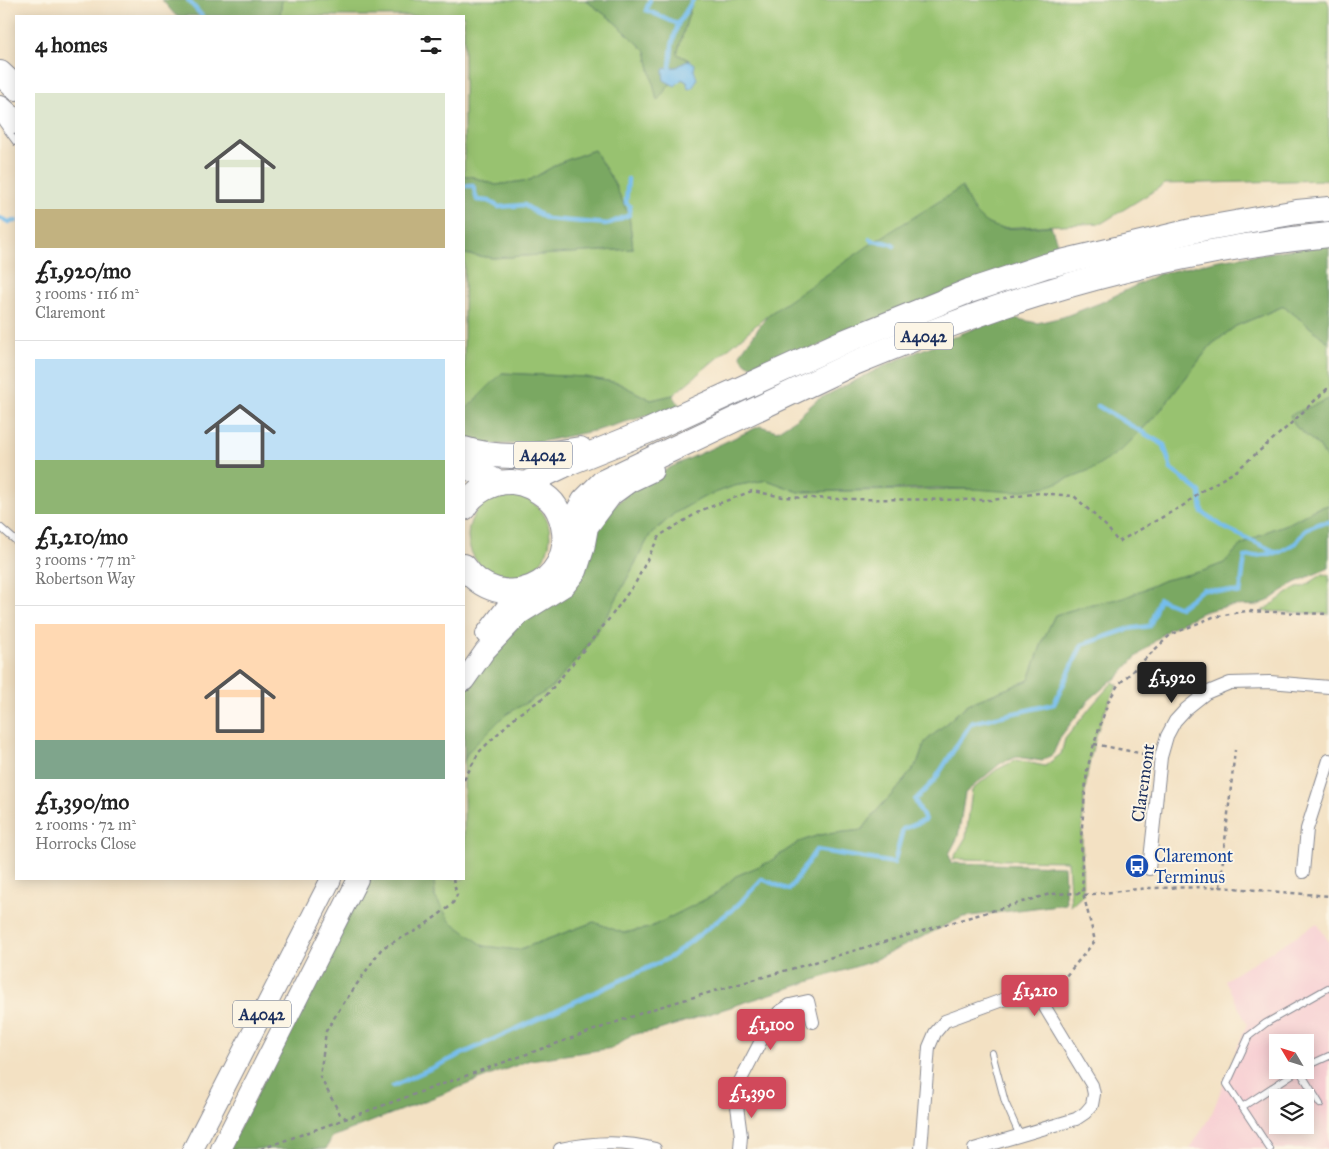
<!DOCTYPE html>
<html lang="en">
<head>
<meta charset="utf-8">
<style>
	body { margin:0; font-family:"IM FELL Great Primer",serif; background:#f2f2f2; color:#222; height:100vh; display:flex; flex-direction:column; font-size:19px; white-space:nowrap }
	* { box-sizing:border-box; margin:0 }
	p { font-size:16px; color:#767676 }
	.icon { flex:none; width:28px; height:28px; fill:none; stroke:currentColor; stroke-width:2; stroke-linecap:round; stroke-linejoin:round }
	.map { position:relative; flex:1; overflow:hidden }
	.side { position:absolute; left:15px; top:15px; width:450px; height:865px; display:flex; flex-direction:column; background:#fff; border-radius:0px; box-shadow:0 2px 12px #0003 }
	.side>* { flex:none }
	.needle { width:32px; rotate:308deg }
	.tools { position:absolute; left:1269px; top:1034px; display:grid; gap:10px }
	.tools a { display:grid; place-items:center; width:45px; height:45px; border-radius:0px; background:#fff; box-shadow:0 2px 12px #0003; font-size:25px }
	.price { position:absolute; translate:-50% -42px; padding:0 11px; border-radius:5px; background:#d1495b; color:#fff; font-size:16px; line-height:32px; filter:drop-shadow(0 1px 2px #0008) }
	.price::after { content:''; position:absolute; left:50%; top:30px; width:15px; height:11px; margin-left:-8px; background:inherit; clip-path:polygon(0 0,100% 0,50% 100%) }
	.price.current { background:#222; color:#fff }
	ul { padding:0; list-style:none }
	li { display:grid; align-content:center; gap:10px; height:265px; padding:0 20px }
	li+li { border-top:1px solid #e0e0e0 }
	li span { display:grid; place-items:center; height:155px; border-radius:0px; color:#555 }
	li>.icon { margin-inline-start:auto }
	span .icon { width:90px; height:90px; fill:#fffc; stroke-width:1 }
	li b { font-size:21px }
	h2 { display:flex; justify-content:space-between; align-items:center; height:60px; padding:0 20px; font-size:21px }
	.map>svg:first-child { display:block }
	.built { fill:#f7cfd3; fill-rule:evenodd }
	.green { fill:#98c26f; stroke:#5a7866 }
	.forest { fill:#7aa862; stroke:#4a6c60 }
	.water { fill:#75bded; stroke:#4876a6 }
	.lines { fill:none; stroke-linecap:round; stroke-linejoin:round }
	.stream { stroke:#75bded; stroke-width:4.5 }
	.lane-casing { stroke:#878890; stroke-width:8 }
	.street-casing { stroke:#878890; stroke-width:14 }
	.primary-casing { stroke:#878890; stroke-width:22 }
	.highway-casing { stroke:#878890; stroke-width:26 }
	.path { stroke:#878890; stroke-width:2.5; stroke-dasharray:4 4; stroke-linecap:butt }
	.lane { stroke:#fff; stroke-width:6 }
	.street { stroke:#fff; stroke-width:12 }
	.primary { stroke:#fff; stroke-width:20 }
	.highway { stroke:#fff; stroke-width:24 }
	.labels { text-anchor:middle; dominant-baseline:central; stroke-width:4; stroke-linejoin:round; paint-order:stroke }
	.shield { fill:#fcf5e5; stroke:#5e6a86; stroke-width:1 }
	.shield-label { font-size:16px; font-weight:bold; fill:#1b2f5e }
	.street-label { font-size:18px; fill:#1b2f5e; stroke:#fcf5e5 }
	.transit-label { font-size:18px; fill:#164399; stroke:#fcf5e5; text-anchor:start }
</style>
</head>
<body>
<div class="map">
<svg width="1329" height="1149" viewBox="0 0 1329 1149">
	<rect width="100%" height="100%" fill="#fcf5e5"/>
	<filter id="ink" filterUnits="userSpaceOnUse"><feTurbulence type="fractalNoise" baseFrequency=".02" numOctaves="2"/><feDisplacementMap in="SourceGraphic" scale="10" xChannelSelector="R" yChannelSelector="G"/><feConvolveMatrix kernelMatrix="1 2 1 2 8 2 1 2 1" color-interpolation-filters="sRGB"/></filter>
	<filter id="wash" filterUnits="userSpaceOnUse"><feTurbulence type="fractalNoise" baseFrequency=".0096" numOctaves="4" result="noise"/><feDisplacementMap in="SourceGraphic" scale="20" xChannelSelector="R" yChannelSelector="G"/><feGaussianBlur stdDeviation="1.12" result="paint"/><feColorMatrix in="noise" values="0 0 0 0 0 0 0 0 0 0 0 0 0 0 0 0 0 1.4 0 .05"/><feComposite in="paint" operator="in"/></filter>
	<g filter="url(#wash)">
		<rect width="100%" height="100%" fill="#f3e1c3"/>
		<path class="built" d="M1317,923L1329,942V1149H1190L1212,1113L1247,1024L1225,980ZM1278,1042H1305V1070H1278ZM1278,1098H1305V1125H1278Z"/>
		<g class="green">
			<path d="M282,0H585L611,19L646,51L657,100L671,83L681,79L687,82L688,88L689,60L677,54L693,0H1327L1329,6V180L1165,184L1102,223L1000,228C976,224 971,207 962,187L768,315L673,395L651,400L618,383L585,377L502,373L466,409L464,407V254L493,258L633,249L629,215L613,181L594,150L559,163L530,180L496,185L470,176H464V16H280Z"/>
			<path d="M1284,306L1329,343V399L1317,404L1296,427L1319,446L1329,463V505L1315,509L1292,522L1270,530L1240,546L1224,563L1203,571L1165,580L1124,598L1092,604L1055,615L1043,640L1029,680L968,704L925,742L918,762L899,787L879,808L862,830L819,835L799,842L769,862L736,876L714,895L649,928L623,933L594,922L518,950L484,946L450,922L435,897L434,879H464V761L468,752L505,715L550,689L584,651L611,609L650,535L675,513L704,497L734,486L767,480L799,492L974,489L1124,448L1160,411L1211,345L1236,326Z"/>
			<circle cx="509" cy="536" r="41"/>
			<path d="M1323,574L1329,575V614L1262,611L1294,589L1305,586Z"/>
			<path d="M1113,682L1118,685C1081,748 1080,824 1083,895L1071,906L1068,861L953,859L966,837L972,790L996,770L1016,760L1045,766L1061,754L1065,739L1094,703Z"/>
		</g>
		<g class="forest">
			<path d="M162,0H282L280,16H176Z"/>
			<path d="M585,0H693L677,54L689,60L677,67H670L671,83L657,101L646,51L611,19Z"/>
			<path d="M594,150L613,181L629,215L633,249L493,258L464,254V176H470L496,185L530,180L559,163Z"/>
			<path d="M962,187C983,239 1002,228 1051,226L1060,251L762,368C751,366 744,365 740,354L768,315L874,242Z"/>
			<path d="M1329,244V343L1284,306L1236,326L1211,345L1160,411L1124,448L1095,468L1049,486L1013,492L974,489L937,488L799,492L767,480L734,486L704,497L675,513L650,535L611,609L584,651L550,689L505,715L468,752L464,761V693L483,666L596,530L605,515L633,488L671,467L760,426L777,431L797,418L817,400L890,363L995,320L1014,318L1037,323L1063,317L1100,303L1159,274L1219,260Z"/>
			<path d="M502,373L585,377L618,383L651,400L673,395L680,406L598,430L535,443L486,445L464,438V407L466,409Z"/>
			<path d="M1329,399V463L1319,446L1296,427L1290,415Z"/>
			<path d="M1329,505V568L1294,583L1268,601L1258,605L1230,606L1205,611L1168,630L1136,657L1117,678L1111,681L1089,700L1061,736L1053,754L1042,761L1017,757L1001,763L965,793L958,837L949,854L951,863L1064,866L1066,904L963,917L873,961L656,1031L632,1034L613,1048L530,1060L332,1137L326,1149H229L367,879H434L435,897L450,921L484,946L518,950L594,922L623,933L649,928L714,895L736,876L769,862L799,842L819,835L862,830L879,808L899,787L918,762L925,742L968,704L1029,680L1043,640L1055,615L1092,604L1124,598L1165,580L1203,571L1224,563L1240,546L1270,530L1292,522L1315,509Z"/>
		</g>
		<path class="water" d="M689,60L695,64L694,70L697,79L693,87L688,89L687,82L682,79L675,86L664,80L663,71L665,68L677,67Z"/>
		<g class="lines">
			<g class="stream">
				<path d="M188,0L202,16"/>
				<path d="M650,0L646,10L678,24"/>
				<path d="M670,67L672,45L678,24L693,0"/>
				<path d="M464,186H473L477,200L489,201L499,207L524,205L547,219L608,224L629,215L630,206L626,203L628,179"/>
				<path d="M0,218L9,222L16,221"/>
				<path d="M870,239C878,245 884,239 894,246"/>
				<path d="M1098,406L1164,445L1171,469L1200,492L1202,512L1225,528L1278,553"/>
				<path d="M393,1086L669,958L737,906L762,879L789,890L816,850L894,863L903,829L925,820L915,800L934,781L971,723L1054,704L1082,645L1128,629L1150,626L1159,599L1180,607L1203,589L1240,593L1245,557L1278,553L1296,543L1306,529L1321,523L1329,522"/>
			</g>
		</g>
	</g>
	<g filter="url(#ink)">
		<g class="lines">
			<g class="lane-casing">
				<g id="lane">
					<path d="M2,123L16,142"/>
					<path d="M0,527L16,541"/>
					<path d="M992,1053L1005,1102L1020,1136"/>
					<path d="M1305,1067L1329,1056"/>
					<path d="M1242,1107L1299,1070L1320,1104"/>
					<path d="M1270,1149L1227,1084L1249,1036L1266,1023L1328,988"/>
				</g>
			</g>
			<g class="street-casing">
				<g id="street">
					<path d="M1149,869L1161,757L1167,736L1175,721L1186,709L1206,693L1230,683L1270,682L1329,687"/>
					<path d="M1303,872L1307,829L1329,760"/>
					<path d="M560,1149C592,1142 623,1140 655,1149"/>
					<path d="M740,1149L741,1136L735,1091L765,1033L779,1012L790,1005L808,1001L813,1022"/>
					<path d="M921,1149L929,1047L935,1033L945,1021L1005,999L1029,994L1043,1004L1092,1085L1094,1094L1092,1105L1085,1113L1076,1119L974,1149"/>
				</g>
			</g>
			<g class="primary-casing">
				<g id="primary">
					<path d="M486,634L518,592"/>
					<path d="M464,681L485,651L520,614L565,586L577,571L584,549L588,527L612,495L630,482L653,471"/>
					<path d="M193,1149L331,879"/>
					<path d="M221,1149L358,879"/>
				</g>
			</g>
			<g class="highway-casing">
				<g id="highway">
					<path d="M0,73L16,88"/>
					<path d="M0,108L16,122"/>
					<path d="M464,449C502,461 541,455 580,449"/>
					<path d="M464,465L499,483"/>
					<path d="M525,484L571,462L648,431L841,343L969,291L1045,266L1196,230L1297,212L1329,209"/>
					<path d="M464,508C473,492 493,481 512,482C526,483 538,490 549,499C557,506 561,516 563,526C576,585 499,617 464,566"/>
					<path d="M565,534L584,501L603,482L852,364C912,339 974,314 1036,295C1132,265 1230,245 1329,235"/>
				</g>
			</g>
			<g class="path">
				<path d="M1094,744L1149,755"/>
				<path d="M464,780L479,752L517,715L545,697L609,619L636,582L659,536L702,510L752,491L783,497L838,499L992,500L1039,493L1074,496L1107,527L1118,542L1184,505L1200,492L1236,471L1286,428L1327,389L1329,391"/>
				<path d="M1220,887L1235,750"/>
				<path d="M1084,895L1148,888L1220,887L1329,896"/>
				<path d="M1051,994L1095,941L1083,893L1081,838L1087,770L1094,744L1108,702L1118,685L1170,635L1213,617L1246,611L1329,614"/>
				<path d="M347,1119L340,1114L320,1077L326,1031L341,1007L382,948L419,929L452,905L457,895L453,879"/>
				<path d="M261,1149L656,1008L1050,894L1083,893"/>
			</g>
			<use href="#lane" class="lane"/>
			<use href="#street" class="street"/>
			<use href="#primary" class="primary"/>
			<use href="#highway" class="highway"/>
		</g>
	</g>
	<defs>
		<g id="bus-disc" transform="scale(1.25)"><circle r="9.5" fill="#1a4fb4" stroke="#fcf5e5"/><path d="M-5-6H5V4H4V6H2V4H-2V6H-4V4H-5ZM-3.5-4V0h7V-4ZM-3.5 1.2v1.5H-2V1.2ZM2 1.2v1.5H3.5V1.2Z" fill="#fff"/></g>
	</defs>
	<g fill-rule="evenodd">
		<use href="#bus-disc" x="1137" y="866"/>
	</g>
	<g class="labels">
		<g class="shield">
			<rect x="895" y="322.5" width="58" height="27" rx="4"/>
			<rect x="514" y="441.5" width="58" height="27" rx="4"/>
			<rect x="233" y="1000.5" width="58" height="27" rx="4"/>
		</g>
		<g class="shield-label">
			<text x="924" y="336">A4042</text>
			<text x="543" y="455">A4042</text>
			<text x="262" y="1014">A4042</text>
		</g>
		<g class="street-label">
			<text transform="translate(1143 783) rotate(-82)">Claremont</text>
		</g>
		<g class="transit-label">
			<text x="1154" y="856">Claremont<tspan x="1154" dy="21">Terminus</tspan></text>
		</g>
	</g>
</svg>
<div class="tools">
<a><svg class="needle" viewBox="-14 -14 28 28"><path d="M0-13l5 13h-10z" fill="#e53935"/><path d="M0 13l5-13h-10z" fill="#767676"/></svg></a>
<a><svg class="icon" aria-label="layers" viewBox="0 0 24 24"><path d="M12 4l9 5-9 5-9-5zM3 14l9 5 9-5"/></svg></a>
</div>
<b class="price current" style="left:1172px;top:704px">£1,920</b>
<b class="price" style="left:1035px;top:1017px">£1,210</b>
<b class="price" style="left:771px;top:1051px">£1,100</b>
<b class="price" style="left:752px;top:1119px">£1,390</b>
<section class="side">
<h2>4 homes<svg class="icon" aria-label="filters" viewBox="0 0 24 24"><path d="M4 7h16M4 17h16"/><circle cx="9" cy="7" r="2"/><circle cx="15" cy="17" r="2"/></svg></h2>
<ul>
<li><span style="background:linear-gradient(#dfe7d0 75%,#c2b280 0)"><svg class="icon" aria-label="home" viewBox="0 0 24 24"><path d="M3 11l9-7 9 7M6 9v11h12V9"/></svg></span><div><b>£1,920/mo</b><p>3 rooms · 116 m²</p><p>Claremont</p></div></li>
<li><span style="background:linear-gradient(#bfe0f5 65%,#8fb573 0)"><svg class="icon" aria-label="home" viewBox="0 0 24 24"><path d="M3 11l9-7 9 7M6 9v11h12V9"/></svg></span><div><b>£1,210/mo</b><p>3 rooms · 77 m²</p><p>Robertson Way</p></div></li>
<li><span style="background:linear-gradient(#ffd9b3 75%,#7fa58c 0)"><svg class="icon" aria-label="home" viewBox="0 0 24 24"><path d="M3 11l9-7 9 7M6 9v11h12V9"/></svg></span><div><b>£1,390/mo</b><p>2 rooms · 72 m²</p><p>Horrocks Close</p></div></li>
</ul>
</section>
</div>
</body>
</html>
